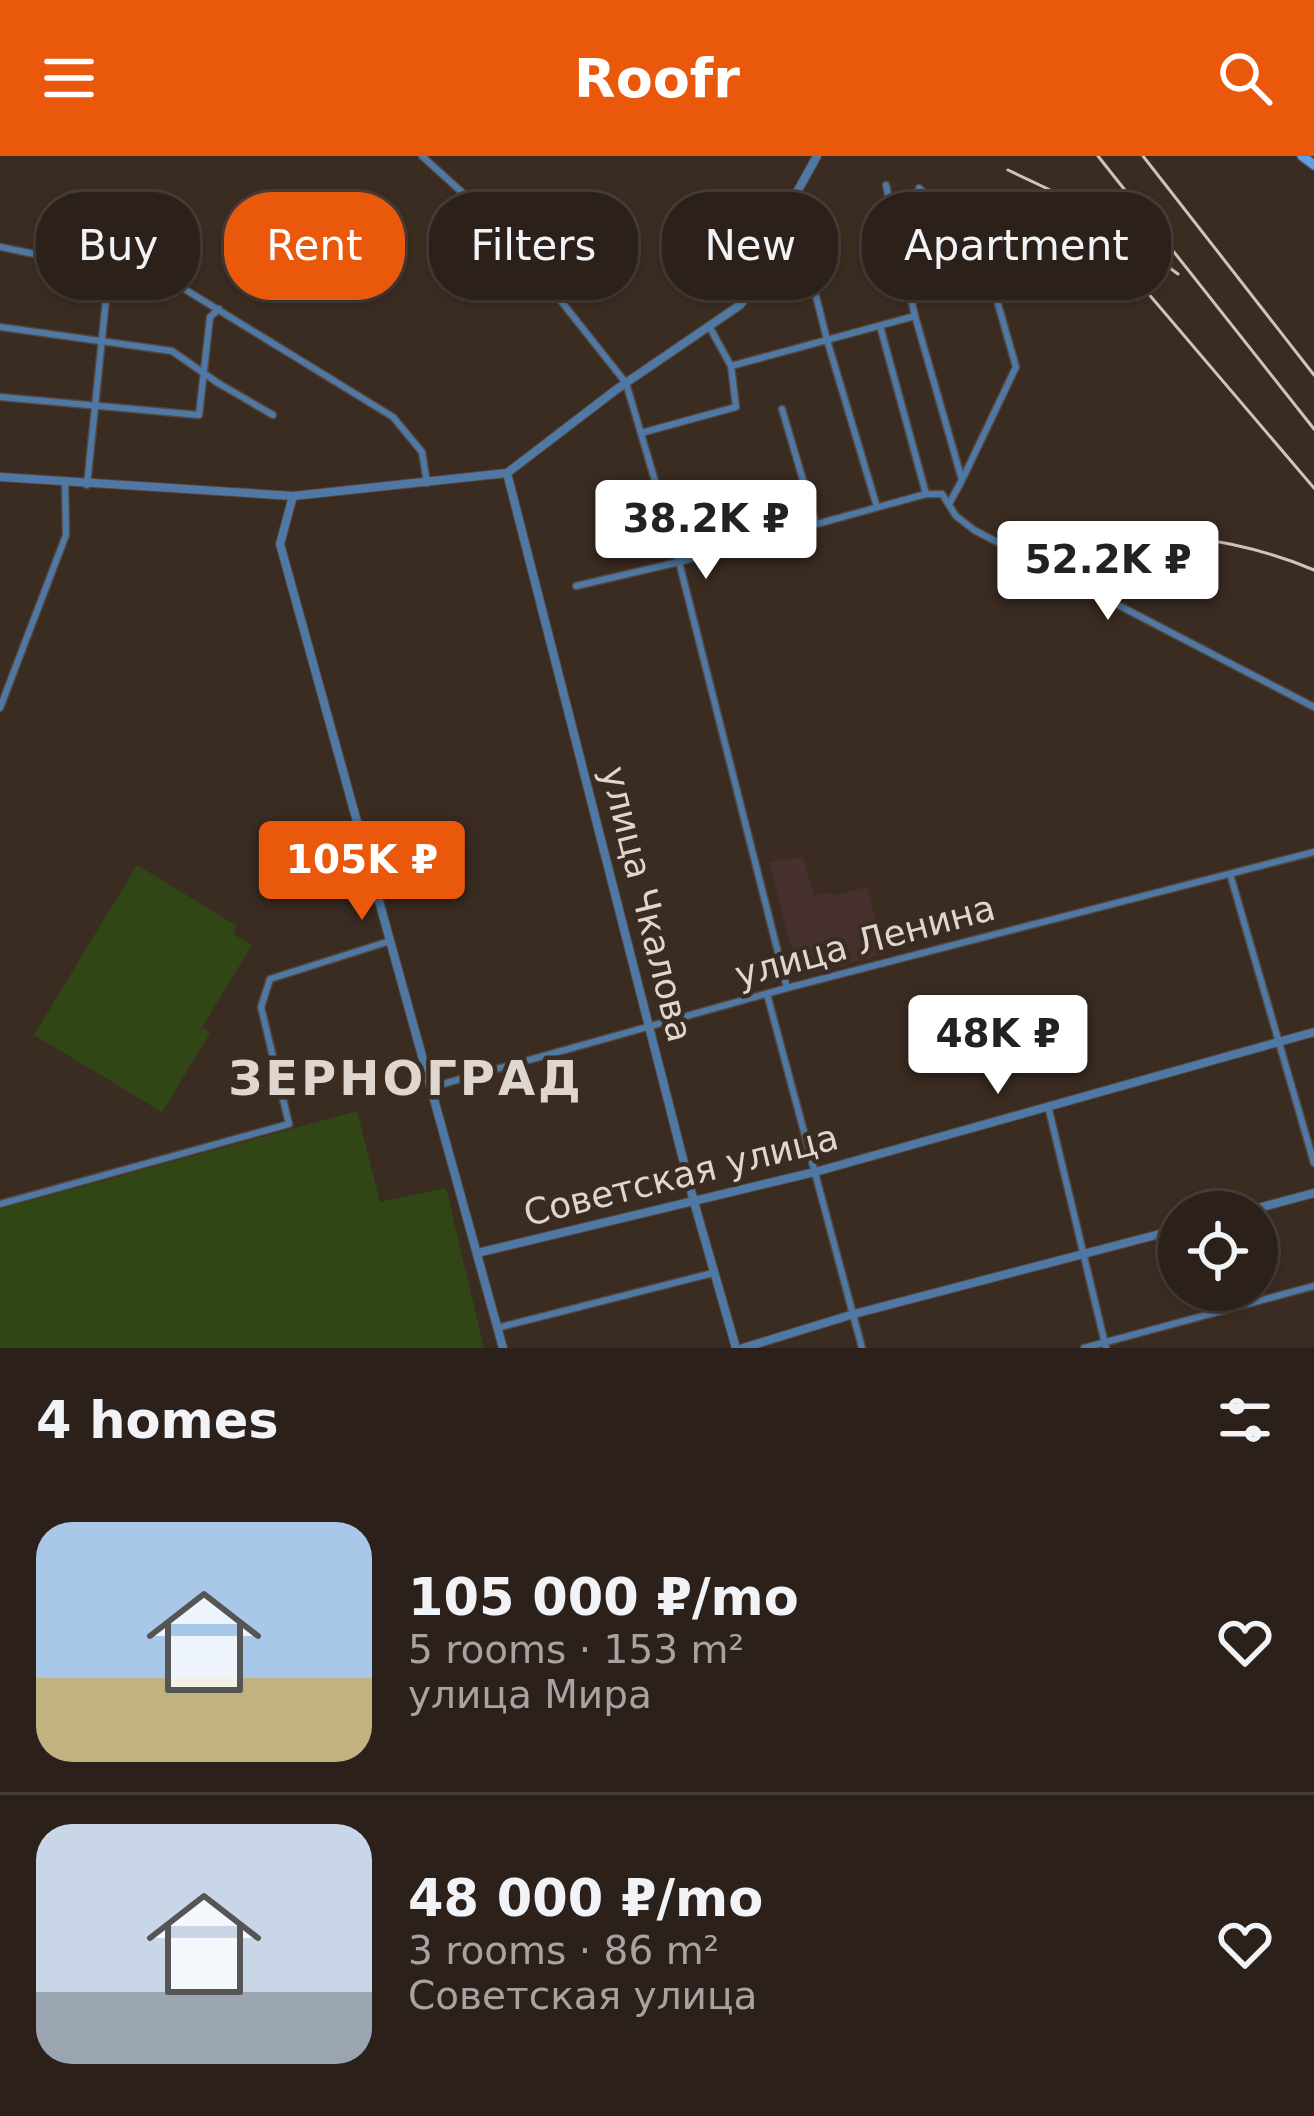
<!DOCTYPE html>
<html lang="en">
<head>
<meta charset="utf-8">
<style>
	body { margin:0; font-family:"DejaVu Sans",sans-serif; background:#342923; color:#f1f3f6; height:100vh; display:flex; flex-direction:column; font-size:45px; white-space:nowrap }
	* { box-sizing:border-box; margin:0 }
	p { font-size:39px; color:#a6a3a2 }
	.icon { flex:none; width:66px; height:66px; fill:none; stroke:currentColor; stroke-width:2; stroke-linecap:round; stroke-linejoin:round }
	.map { position:relative; height:1192px; overflow:hidden }
	.drawer { display:flex; flex-direction:column; background:#2c211a; flex:1 }
	.drawer>* { flex:none }
	.banner { position:absolute; left:36px; top:36px; width:1242px; height:108px; display:flex; gap:24px }
	.controls { position:absolute; left:1158px; top:1035px; display:grid; gap:24px }
	.controls a { display:grid; place-items:center; width:120px; height:120px; border-radius:50%; background:#2c211a; box-shadow:0 3px 9px #0004,0 0 0 3px #483e39; font-size:60px }
	.price { position:absolute; translate:-50% -102px; padding:0 27px; border-radius:12px; background:#fff; color:#222; font-size:39px; line-height:78px; filter:drop-shadow(0 3px 6px #0008) }
	.price::after { content:''; position:absolute; left:50%; top:72px; width:36px; height:27px; margin-left:-18px; background:inherit; clip-path:polygon(0 0,100% 0,50% 100%) }
	.price.on { background:#ea580c; color:#fff }
	ul { padding:0; list-style:none }
	li { display:flex; align-items:center; gap:36px; height:300px; padding:0 36px }
	li+li { border-top:3px solid #483e39 }
	li span { display:grid; place-items:center; flex:none; width:336px; height:240px; border-radius:36px; color:#555 }
	li>.icon { margin-inline-start:auto }
	span .icon { width:144px; height:144px; fill:#fffc; stroke-width:1 }
	li b { font-size:51px }
	h2 { display:flex; justify-content:space-between; align-items:center; height:144px; padding:0 36px; font-size:51px }
	.tag { padding:0 42px; border-radius:48px; background:#2c211a; box-shadow:0 3px 9px #0004,0 0 0 3px #483e39; font-size:42px; line-height:108px }
	.tag.on { background:#ea580c; color:#fff }
	header { display:flex; justify-content:space-between; align-items:center; height:156px; padding:0 36px; background:#ea580c; color:#fff; font-size:54px; font-weight:800 }
	.map>svg:first-child { display:block }
	.commercial { fill:#46312f }
	.green { fill:#304715 }
	.lines { fill:none; stroke-linecap:round; stroke-linejoin:round }
	.minor-casing { stroke:#55473e; stroke-width:9 }
	.tertiary-casing { stroke:#55473e; stroke-width:10 }
	.secondary-casing { stroke:#55473e; stroke-width:12 }
	.minor { stroke:#4f79a4; stroke-width:6 }
	.tertiary { stroke:#4f79a4; stroke-width:8 }
	.secondary { stroke:#5ca1e7; stroke-width:9 }
	.rail { stroke:#cec4bd; stroke-width:3 }
	.labels { text-anchor:middle; dominant-baseline:central; stroke-width:9; stroke-linejoin:round; paint-order:stroke }
	.street-label { font-size:36px; fill:#dfd6cf; stroke:#3b2c22 }
	.district-label { font-size:48px; font-weight:bold; letter-spacing:3px; fill:#dfd6cf; stroke:#3b2c22 }
</style>
</head>
<body>
<header><svg class="icon" aria-label="menu" viewBox="0 0 24 24"><path d="M4 6h16M4 12h16M4 18h16"/></svg>Roofr<svg class="icon" aria-label="search" viewBox="0 0 24 24"><circle cx="10" cy="10" r="6"/><path d="M15 15l6 6"/></svg></header>
<div class="map">
<svg width="1314" height="1192" viewBox="0 0 1314 1192">
	<rect width="100%" height="100%" fill="#3b2c22"/>
	<path class="commercial" d="M803,701L814,740L830,736L832,740L867,731L884,798L799,821L769,706Z"/>
	<g class="green">
		<path d="M137,709L237,770L233,778L252,789L202,871L210,877L162,956L34,879Z"/>
		<path d="M357,955L380,1046L446,1032L484,1192H0V1053Z"/>
	</g>
	<g class="lines">
		<g class="minor-casing">
			<g id="minor">
				<path d="M422,0L507,77L626,227L679,406L787,832"/>
				<path d="M886,29L915,160L962,324L949,348"/>
				<path d="M919,32L972,81"/>
				<path d="M793,48L827,184L877,351"/>
				<path d="M0,91L173,126L393,261L422,296L427,327"/>
				<path d="M903,98L972,81"/>
				<path d="M880,170L926,338"/>
				<path d="M0,171L172,195L218,227L273,259"/>
				<path d="M731,210L915,160"/>
				<path d="M0,241L199,259L210,161L219,153"/>
				<path d="M782,253L816,368"/>
				<path d="M641,277L736,251L731,210L709,170"/>
				<path d="M964,320L1016,211L990,120"/>
				<path d="M87,329L109,114"/>
				<path d="M576,430L679,406L926,338H942L956,360L974,374L1314,551"/>
				<path d="M0,552L66,379L65,327"/>
				<path d="M1230,718L1314,1007"/>
				<path d="M767,838L862,1192"/>
				<path d="M432,931L787,832L1314,696"/>
				<path d="M1048,950L1106,1192"/>
				<path d="M0,1048L289,968L261,851L270,823L390,785"/>
				<path d="M497,1172L713,1117"/>
				<path d="M1084,1192L1314,1130"/>
			</g>
		</g>
		<g class="tertiary-casing">
			<g id="tertiary">
				<path d="M507,317L694,1046L736,1192"/>
				<path d="M0,321L293,340L507,317L617,233L740,149L757,129L792,45L817,0"/>
				<path d="M293,340L280,388L503,1192"/>
				<path d="M1243,1056L1314,1037"/>
				<path d="M477,1097L815,1016L1314,876"/>
				<path d="M743,1192L854,1158L1179,1073"/>
			</g>
		</g>
		<g class="secondary-casing">
			<path id="secondary" d="M1302,0L1314,9"/>
		</g>
		<use href="#minor" class="minor"/>
		<use href="#tertiary" class="tertiary"/>
		<use href="#secondary" class="secondary"/>
		<g class="rail">
			<path d="M1098,0L1314,273"/>
			<path d="M1143,0L1314,219"/>
			<path d="M1008,14L1084,50L1178,118"/>
			<path d="M1057,37L1072,48L1314,332"/>
			<path d="M1006,369C1109,375 1217,372 1314,414"/>
		</g>
	</g>
	<g class="labels">
		<g class="street-label">
			<text transform="translate(647 748) rotate(76)">улица Чкалова</text>
			<text transform="translate(865 785) rotate(-15)">улица Ленина</text>
			<text transform="translate(681 1019) rotate(-14)">Советская улица</text>
		</g>
		<g class="district-label">
			<text x="406" y="922">ЗЕРНОГРАД</text>
		</g>
	</g>
</svg>
<div class="controls">
<a><svg class="icon" aria-label="locate" viewBox="0 0 24 24"><circle cx="12" cy="12" r="6"/><path d="M12 2v4M12 18v4M2 12h4M18 12h4"/></svg></a>
</div>
<b class="price" style="left:706px;top:426px">38.2K ₽</b>
<b class="price" style="left:1108px;top:467px">52.2K ₽</b>
<b class="price on" style="left:362px;top:767px">105K ₽</b>
<b class="price" style="left:998px;top:941px">48K ₽</b>
<div class="banner">
<a class="tag">Buy</a>
<a class="tag on">Rent</a>
<a class="tag">Filters</a>
<a class="tag">New</a>
<a class="tag">Apartment</a>
</div>
</div>
<section class="drawer">
<h2>4 homes<svg class="icon" aria-label="filters" viewBox="0 0 24 24"><path d="M4 7h16M4 17h16"/><circle cx="9" cy="7" r="2"/><circle cx="15" cy="17" r="2"/></svg></h2>
<ul>
<li><span style="background:linear-gradient(#a9c7e8 65%,#c2b280 0)"><svg class="icon" aria-label="home" viewBox="0 0 24 24"><path d="M3 11l9-7 9 7M6 9v11h12V9"/></svg></span><div><b>105 000 ₽/mo</b><p>5 rooms · 153 m²</p><p>улица Мира</p></div><svg class="icon" aria-label="heart" viewBox="0 0 24 24"><path d="M12 20l-8-8c-3-5 5-10 8-4 3-6 11-1 8 4z"/></svg></li>
<li><span style="background:linear-gradient(#c9d6e8 70%,#9aa5b1 0)"><svg class="icon" aria-label="home" viewBox="0 0 24 24"><path d="M3 11l9-7 9 7M6 9v11h12V9"/></svg></span><div><b>48 000 ₽/mo</b><p>3 rooms · 86 m²</p><p>Советская улица</p></div><svg class="icon" aria-label="heart" viewBox="0 0 24 24"><path d="M12 20l-8-8c-3-5 5-10 8-4 3-6 11-1 8 4z"/></svg></li>
</ul>
</section>
</body>
</html>
